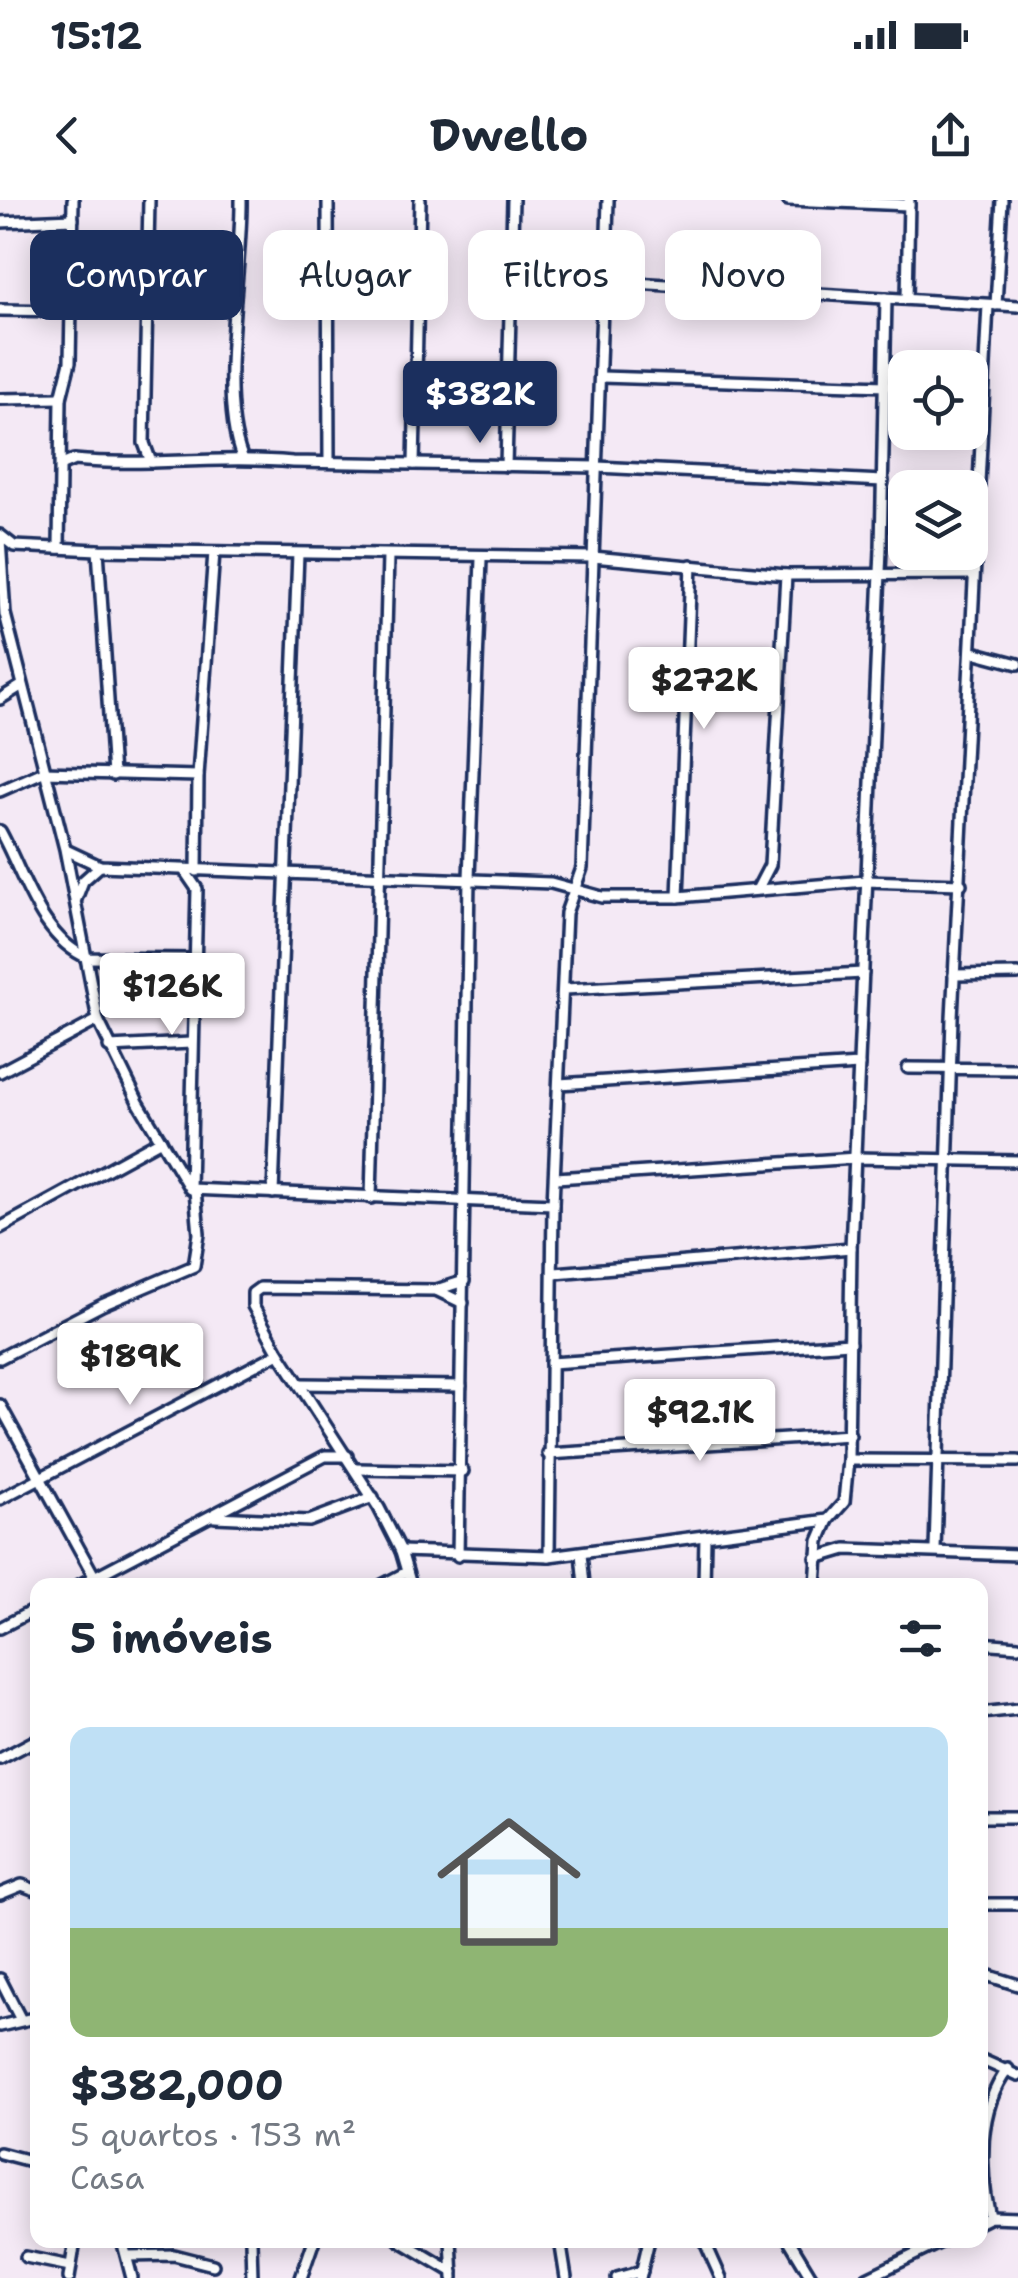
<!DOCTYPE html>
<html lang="pt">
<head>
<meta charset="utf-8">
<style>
	body { margin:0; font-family:"Shantell Sans",sans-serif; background:#f6f6f7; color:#1f2937; height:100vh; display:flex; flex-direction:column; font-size:38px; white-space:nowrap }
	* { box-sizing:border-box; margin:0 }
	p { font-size:32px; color:#747a83 }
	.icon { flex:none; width:55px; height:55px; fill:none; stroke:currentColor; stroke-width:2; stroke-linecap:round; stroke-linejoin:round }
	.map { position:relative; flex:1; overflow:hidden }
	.details { position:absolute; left:30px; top:1378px; width:958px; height:670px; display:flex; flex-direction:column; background:#fff; border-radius:20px; box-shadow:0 5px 25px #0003 }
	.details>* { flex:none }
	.guide { position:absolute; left:30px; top:30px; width:960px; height:90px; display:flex; gap:20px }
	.buttons { position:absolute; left:888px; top:150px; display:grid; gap:20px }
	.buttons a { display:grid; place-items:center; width:100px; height:100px; border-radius:20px; background:#fff; box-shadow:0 5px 25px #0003; font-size:50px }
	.price { position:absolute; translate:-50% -85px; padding:0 22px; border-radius:10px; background:#fff; color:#222; font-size:32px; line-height:65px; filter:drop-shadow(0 2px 5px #0008) }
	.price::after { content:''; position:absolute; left:50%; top:60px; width:30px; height:22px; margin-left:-15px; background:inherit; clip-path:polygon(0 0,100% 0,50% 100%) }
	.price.active { background:#1b2f5e; color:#fff }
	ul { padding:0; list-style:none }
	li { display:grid; align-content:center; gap:20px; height:530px; padding:0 40px }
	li+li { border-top:2px solid #e0e1e3 }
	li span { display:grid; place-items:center; height:310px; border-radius:20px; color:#555 }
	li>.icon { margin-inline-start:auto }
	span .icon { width:180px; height:180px; fill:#fffc; stroke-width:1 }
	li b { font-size:42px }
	h2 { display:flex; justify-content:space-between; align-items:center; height:120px; padding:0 40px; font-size:42px }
	.pill { padding:0 35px; border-radius:20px; background:#fff; box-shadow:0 5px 25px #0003; font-size:35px; line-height:90px }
	.pill.active { background:#1b2f5e; color:#fff }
	.status { display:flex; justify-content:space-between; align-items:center; height:70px; padding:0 50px; background:#fff; direction:ltr }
	.status svg { height:28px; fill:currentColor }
	header { display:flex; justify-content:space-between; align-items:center; height:130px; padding:0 40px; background:#fff; font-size:45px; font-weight:700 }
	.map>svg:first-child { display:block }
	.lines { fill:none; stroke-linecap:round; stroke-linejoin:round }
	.minor-casing { stroke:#1b2f5e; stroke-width:16 }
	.minor { stroke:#fff; stroke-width:9 }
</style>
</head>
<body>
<div class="status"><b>15:12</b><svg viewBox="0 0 49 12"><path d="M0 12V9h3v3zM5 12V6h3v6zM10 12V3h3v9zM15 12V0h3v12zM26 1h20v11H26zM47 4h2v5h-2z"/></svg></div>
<header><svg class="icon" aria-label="back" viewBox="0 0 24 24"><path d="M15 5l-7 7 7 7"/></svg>Dwello<svg class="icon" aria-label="share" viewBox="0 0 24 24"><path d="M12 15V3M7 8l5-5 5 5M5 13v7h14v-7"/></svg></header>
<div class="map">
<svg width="1018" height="2078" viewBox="0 0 1018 2078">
	<rect width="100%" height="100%" fill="#f4e9f5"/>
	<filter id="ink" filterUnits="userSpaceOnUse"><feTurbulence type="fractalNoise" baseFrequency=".01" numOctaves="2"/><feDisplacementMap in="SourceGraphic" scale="20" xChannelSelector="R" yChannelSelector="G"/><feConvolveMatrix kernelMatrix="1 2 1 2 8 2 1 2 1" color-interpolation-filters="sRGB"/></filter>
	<g filter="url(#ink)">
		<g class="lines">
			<g class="minor-casing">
				<g id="minor">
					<path d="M149,0L144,243L151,262"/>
					<path d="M241,0C242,71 217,194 242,257"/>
					<path d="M328,0L329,262"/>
					<path d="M788,0L909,5"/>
					<path d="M0,22L73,19"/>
					<path d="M610,75L634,83L1018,106"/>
					<path d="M907,98L909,1"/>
					<path d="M996,105L1002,0"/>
					<path d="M0,110L72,111"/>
					<path d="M601,177L886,186"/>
					<path d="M0,199L61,198"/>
					<path d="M414,264L420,0"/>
					<path d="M62,265L74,260C147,267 220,255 292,262L597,267L883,281"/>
					<path d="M506,266L513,0"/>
					<path d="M0,335L14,346L98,350L593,357L786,375L972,374"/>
					<path d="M0,340L5,414L65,649L98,820L138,902L190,989L553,1004"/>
					<path d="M59,348L61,198L70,162L73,0"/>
					<path d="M98,350L113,575"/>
					<path d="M973,452L1018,464"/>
					<path d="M0,499L21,486"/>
					<path d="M0,591L43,572L198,576"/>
					<path d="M0,631C24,674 40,738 88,758L194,759"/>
					<path d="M66,650L100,666L551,683L602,697H678L865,681L961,684"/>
					<path d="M184,670L197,689L190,988"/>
					<path d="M197,671L198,576L214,352"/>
					<path d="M758,688L770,665L786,375"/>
					<path d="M678,697L691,365"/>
					<path d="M76,699L83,681L100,666"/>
					<path d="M954,775L1018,774"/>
					<path d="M565,789L863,773"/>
					<path d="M109,847L191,843"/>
					<path d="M908,868L1018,869"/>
					<path d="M0,872L98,820"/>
					<path d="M559,884L859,865"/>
					<path d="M556,978L856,958L1018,961"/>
					<path d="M273,993L298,354"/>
					<path d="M371,998L388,356"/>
					<path d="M0,1028L161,940"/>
					<path d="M555,1073L851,1048"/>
					<path d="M436,1090L463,1103"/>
					<path d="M0,1158L102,1105L194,1066L199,1034L195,990"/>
					<path d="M551,1163L850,1143"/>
					<path d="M299,1184L461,1186"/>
					<path d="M0,1205L99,1385"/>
					<path d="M548,1254L850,1235"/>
					<path d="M848,1260L1018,1261"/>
					<path d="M356,1269L463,1271"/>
					<path d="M0,1299L279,1153"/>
					<path d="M215,1317L309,1321L373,1297"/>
					<path d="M935,1349L952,818L988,105"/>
					<path d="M401,1351L549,1356L828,1320"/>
					<path d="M581,1353L584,1385"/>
					<path d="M458,1356L469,678L481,359"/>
					<path d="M549,1356L553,1004L566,713L582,668L602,107L610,75L606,66L608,0"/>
					<path d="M816,1358L846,1349L1018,1355"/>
					<path d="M79,1385L325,1256H347"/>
					<path d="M382,1385L405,1373"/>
					<path d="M411,1385L401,1351L379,1308L279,1153L253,1106V1093L260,1088L436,1090L464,1081"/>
					<path d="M704,1385L705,1337"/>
					<path d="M816,1385L819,1341L828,1320L844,1302L848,1260L851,1048L881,349L886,98"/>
					<path d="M0,1428L38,1408"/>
					<path d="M980,1443L1018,1446"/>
					<path d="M980,1513L1018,1509"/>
					<path d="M0,1559L38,1539"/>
					<path d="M980,1617H1018"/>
					<path d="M0,1694L22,1685L38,1691"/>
					<path d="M980,1704H1018"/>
					<path d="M980,1773L1018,1785"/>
					<path d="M0,1779L20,1818"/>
					<path d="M0,1826L38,1817"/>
					<path d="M980,1859L1018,1876"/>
					<path d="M0,1953L38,1963"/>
					<path d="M990,2017C979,1970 977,1909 1008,1869"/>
					<path d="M980,2022L990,2017L1018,2018"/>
					<path d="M122,2040L132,2078"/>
					<path d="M251,2040L252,2078"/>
					<path d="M399,2040L453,2072"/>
					<path d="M451,2040L453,2078"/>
					<path d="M560,2040L566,2078"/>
					<path d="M704,2040L721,2078"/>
					<path d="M789,2040L812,2078"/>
					<path d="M128,2056L174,2055L213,2065"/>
					<path d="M26,2057L70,2066"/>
					<path d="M69,2078L75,2040"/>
					<path d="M301,2078L314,2040"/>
					<path d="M617,2078L642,2071"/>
					<path d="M640,2078L649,2040"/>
					<path d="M867,2078L945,2040"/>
				</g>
			</g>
			<use href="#minor" class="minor"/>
		</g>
	</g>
</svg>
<div class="buttons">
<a><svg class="icon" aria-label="locate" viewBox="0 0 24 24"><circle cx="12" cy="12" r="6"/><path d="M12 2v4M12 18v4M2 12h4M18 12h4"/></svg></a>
<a><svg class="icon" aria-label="layers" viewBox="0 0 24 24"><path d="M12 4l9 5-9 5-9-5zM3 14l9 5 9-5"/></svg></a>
</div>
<b class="price active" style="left:480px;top:246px">$382K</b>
<b class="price" style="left:704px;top:532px">$272K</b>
<b class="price" style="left:172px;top:838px">$126K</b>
<b class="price" style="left:130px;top:1208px">$189K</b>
<b class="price" style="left:700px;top:1264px">$92.1K</b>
<div class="guide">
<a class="pill active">Comprar</a>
<a class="pill">Alugar</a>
<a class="pill">Filtros</a>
<a class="pill">Novo</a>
</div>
<section class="details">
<h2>5 imóveis<svg class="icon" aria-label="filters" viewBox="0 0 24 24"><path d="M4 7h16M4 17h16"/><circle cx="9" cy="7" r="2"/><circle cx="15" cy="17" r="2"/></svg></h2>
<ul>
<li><span style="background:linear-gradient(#bfe0f5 65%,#8fb573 0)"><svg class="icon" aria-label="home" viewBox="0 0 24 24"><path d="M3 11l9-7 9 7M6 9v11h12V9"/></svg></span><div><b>$382,000</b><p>5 quartos · 153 m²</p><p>Casa</p></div></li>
</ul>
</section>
</div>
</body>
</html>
